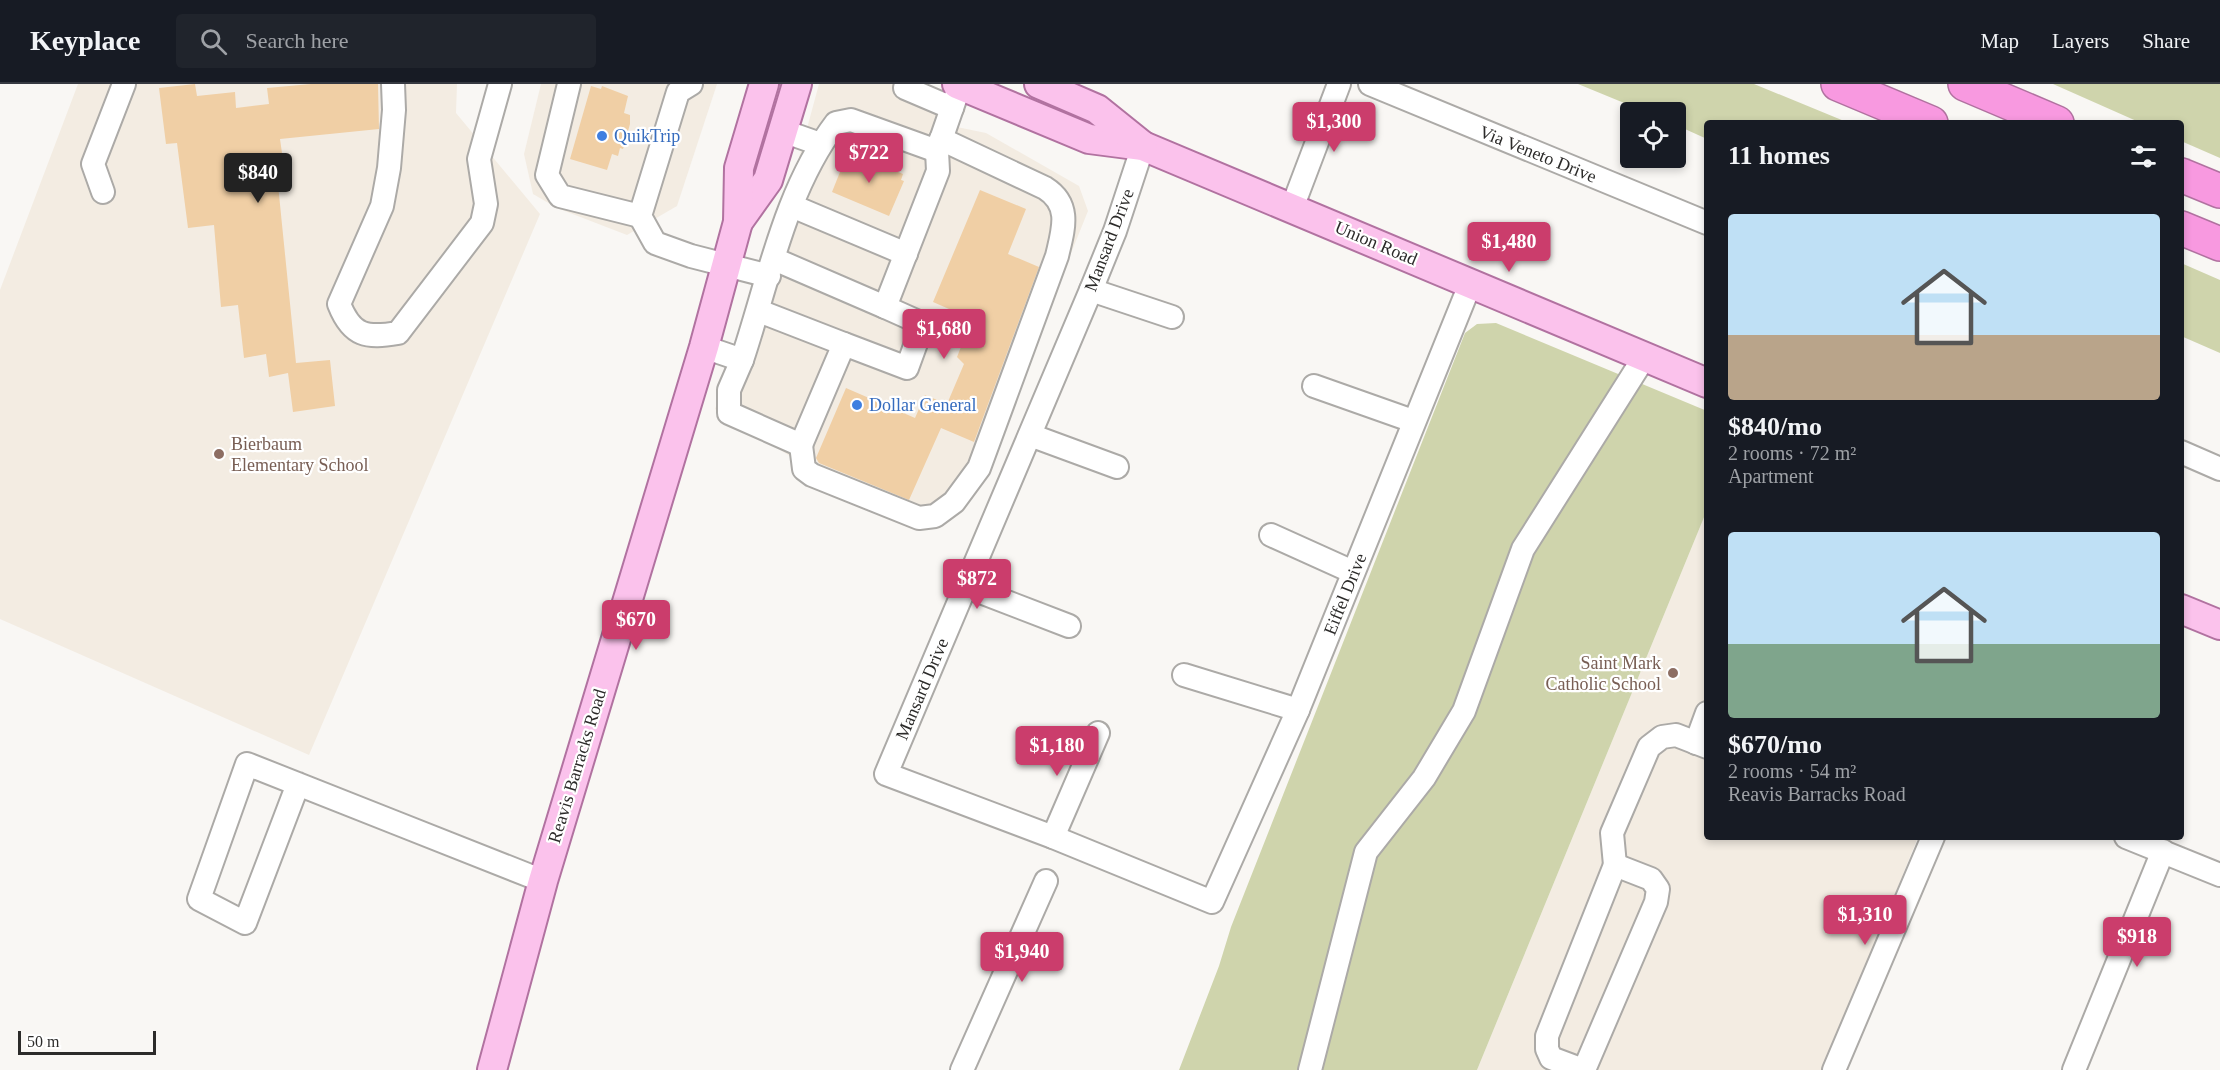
<!DOCTYPE html>
<html lang="en">
<head>
<meta charset="utf-8">
<style>
	body { margin:0; font-family:"Times New Roman",serif; background:#20242c; color:#f1f3f6; height:100vh; display:flex; flex-direction:column; font-size:22px; white-space:nowrap }
	* { box-sizing:border-box; margin:0 }
	p { font-size:20px; color:#9ea1a6 }
	.icon { flex:none; width:33px; height:33px; fill:none; stroke:currentColor; stroke-width:2; stroke-linecap:round; stroke-linejoin:round }
	.map { position:relative; flex:1; overflow:hidden }
	.panel { position:absolute; left:1704px; top:36px; width:480px; height:720px; display:flex; flex-direction:column; background:#171b24; border-radius:6px; box-shadow:0 3px 9px #0003 }
	.panel>* { flex:none }
	.fabs { position:absolute; left:1620px; top:18px; display:grid; gap:12px }
	.fabs a { display:grid; place-items:center; width:66px; height:66px; border-radius:6px; background:#171b24; box-shadow:0 3px 9px #0003; font-size:30px }
	.scale { position:absolute; left:18px; bottom:15px; width:138px; box-sizing:border-box; padding-left:6px; border:3px solid #2c2b2a; border-top:0; font-size:16px; line-height:21px; white-space:nowrap; color:#2c2b2a; -webkit-text-stroke:4px #fff; paint-order:stroke }
	.price { position:absolute; translate:-50% -51px; padding:0 14px; border-radius:6px; background:#cb3d6c; color:#fff; font-size:20px; line-height:39px; filter:drop-shadow(0 2px 3px #0008) }
	.price::after { content:''; position:absolute; left:50%; top:36px; width:18px; height:14px; margin-left:-9px; background:inherit; clip-path:polygon(0 0,100% 0,50% 100%) }
	.price.selected { background:#222; color:#fff }
	ul { padding:0; list-style:none }
	li { display:grid; align-content:center; gap:12px; height:318px; padding:0 24px }
	li span { display:grid; place-items:center; height:186px; border-radius:6px; color:#555 }
	li>.icon { margin-inline-start:auto }
	span .icon { width:108px; height:108px; fill:#fffc; stroke-width:1 }
	li b { font-size:26px }
	h2 { display:flex; justify-content:space-between; align-items:center; height:72px; padding:0 24px; font-size:26px }
	header { display:flex; align-items:center; gap:36px; box-sizing:border-box; height:84px; padding:0 30px; background:#171b24; border-bottom:2px solid #363941 }
	header strong { font-size:28px }
	nav { display:flex; gap:33px; margin-inline-start:auto; font-size:21px }
	.search { width:420px; height:54px; background:#20242c; display:flex; align-items:center; gap:15px; box-sizing:border-box; padding:0 21px; border-radius:6px; color:#9ea1a6; font-size:22px }
	.map>svg:first-child { display:block }
	.built { fill:#f3ece2 }
	.green { fill:#cfd4ac }
	.building { fill:#f0cfa5 }
	.lines { fill:none; stroke-linecap:round; stroke-linejoin:round }
	.minor-casing { stroke:#acaaa7; stroke-width:26 }
	.major-casing { stroke:#b172a0; stroke-width:32 }
	.highway-casing { stroke:#b172a0; stroke-width:36 }
	.minor { stroke:#fff; stroke-width:22 }
	.major { stroke:#fbc2ec; stroke-width:28 }
	.highway { stroke:#f899e0; stroke-width:33 }
	.shop-dot { fill:#3f7fe0; stroke:#fff; stroke-width:2 }
	.education-dot { fill:#8d6e63; stroke:#fff; stroke-width:2 }
	.labels { text-anchor:middle; dominant-baseline:central; stroke-width:4.5; stroke-linejoin:round; paint-order:stroke }
	.shop-label { font-size:18px; fill:#366cbe; stroke:#fff; text-anchor:start }
	.street-label { font-size:18px; fill:#2c2b2a; stroke:#fff }
	.education-label { font-size:18px; fill:#785e54; stroke:#fff; text-anchor:start }
</style>
</head>
<body>
<header>
<strong>Keyplace</strong>
<div class="search"><svg class="icon" aria-label="search" viewBox="0 0 24 24"><circle cx="10" cy="10" r="6"/><path d="M15 15l6 6"/></svg>Search here</div>
<nav><a>Map</a><a>Layers</a><a>Share</a></nav>
</header>
<div class="map">
<svg width="2220" height="986" viewBox="0 0 2220 986">
	<rect width="100%" height="100%" fill="#f9f7f4"/>
	<g class="built">
		<path d="M78,0H457L456,29L540,130L309,671L0,535V206Z"/>
		<path d="M541,0H717L677,122L627,151L557,124L533,110L524,70Z"/>
		<path d="M819,0H912L966,25L957,43L986,49L1079,102L1088,127L979,398L925,431L804,381L715,325L793,96Z"/>
		<path d="M1707,426V753H1918L1824,986H1477Z"/>
	</g>
	<g class="green">
		<path d="M1578,0H1754L1849,39H1707V55L1676,41V28H1646Z"/>
		<path d="M2053,0H2220V74L2181,57V39H2141Z"/>
		<path d="M2181,179L2220,196V269L2181,252Z"/>
		<path d="M1496,239L1707,327V426L1477,986H1179L1219,882L1231,843L1465,249L1477,240Z"/>
	</g>
	<g class="building">
		<path d="M195,0L197,12L235,8L236,24L269,20L267,4L311,0H378L379,45L280,55L282,69L275,71L296,279L330,276L335,322L293,328L288,289L269,293L266,270L244,274L238,221L221,223L214,141L188,144L177,59L166,60L159,4Z"/>
		<path d="M591,2L601,5L602,2L628,12L624,29L630,31V40L623,65L620,64L618,72L612,70L607,86L570,75Z"/>
		<path d="M852,69L903,90L901,96L904,97L889,132L832,108L846,73L850,75Z"/>
		<path d="M980,106L1026,125L1008,170L1039,183L974,358L941,344L909,416L819,379L816,374L846,304L915,334L925,311L947,320L964,280L957,273L972,235L933,218Z"/>
	</g>
	<g class="lines">
		<g class="minor-casing">
			<g id="minor">
				<path d="M393,0L394,26L389,84L382,122L339,220C352,253 367,254 398,249L482,139L486,120L479,75L500,0"/>
				<path d="M569,0L547,91L560,112L640,132"/>
				<path d="M691,0L678,8L640,132L655,159L691,172L769,192"/>
				<path d="M906,0L905,4L952,24"/>
				<path d="M1370,0L1707,139"/>
				<path d="M783,47L820,60"/>
				<path d="M1143,62L1115,147L1091,206L886,690L1053,753L1212,818L1298,626L1471,198"/>
				<path d="M103,108L93,80L124,0"/>
				<path d="M792,122L906,170"/>
				<path d="M1292,124L1339,0"/>
				<path d="M774,175L885,223L938,87L937,67L960,1"/>
				<path d="M1091,206L1172,233"/>
				<path d="M759,227L844,260"/>
				<path d="M704,263L742,276C768,198 785,106 836,39L851,36L937,67"/>
				<path d="M742,276L729,306V329L801,361L844,260L907,284L923,240L885,223"/>
				<path d="M1314,302L1413,337"/>
				<path d="M1030,351L1117,383"/>
				<path d="M801,361L804,385L812,391L919,434L935,432L954,418L979,384L1057,172C1063,146 1072,121 1045,104L941,55"/>
				<path d="M2181,368L2220,385"/>
				<path d="M1271,451L1353,488"/>
				<path d="M965,502L1069,542"/>
				<path d="M1184,591L1298,626"/>
				<path d="M1696,659L1707,629"/>
				<path d="M298,700L245,839L199,815L247,680C346,719 444,758 543,797"/>
				<path d="M1053,753L1098,649"/>
				<path d="M2126,753L2220,791"/>
				<path d="M1615,781L1612,749L1649,663L1662,653L1676,651L1707,663"/>
				<path d="M962,986L1046,797"/>
				<path d="M1310,986L1366,768L1424,694L1464,627L1523,465L1645,272"/>
				<path d="M1583,986L1551,974L1547,965V952L1615,781L1651,795L1658,805L1656,818L1584,986"/>
				<path d="M1834,986L1933,753"/>
				<path d="M2074,986L2163,767"/>
			</g>
		</g>
		<g class="major-casing">
			<g id="major">
				<path d="M957,0L1089,55L1143,62L1707,299"/>
				<path d="M1039,0L1097,25L1143,62"/>
				<path d="M738,138L768,96L797,0"/>
				<path d="M2181,525L2220,541"/>
				<path d="M492,986L543,797L704,263L738,138L739,84L764,0"/>
			</g>
		</g>
		<g class="highway-casing">
			<g id="highway">
				<path d="M1838,0L1931,39"/>
				<path d="M1965,0L2057,39"/>
				<path d="M2181,91L2220,107"/>
				<path d="M2181,144L2220,160"/>
			</g>
		</g>
		<use href="#minor" class="minor"/>
		<use href="#major" class="major"/>
		<use href="#highway" class="highway"/>
	</g>
	<g class="shop-dot">
		<circle cx="602" cy="52" r="6"/>
		<circle cx="857" cy="321" r="6"/>
	</g>
	<g class="education-dot">
		<circle cx="219" cy="370" r="6"/>
		<circle cx="1673" cy="589" r="6"/>
	</g>
	<g class="labels">
		<g class="shop-label">
			<text x="614" y="52">QuikTrip</text>
			<text x="869" y="321">Dollar General</text>
		</g>
		<g class="street-label">
			<text transform="translate(1538 70) rotate(22)">Via Veneto Drive</text>
			<text transform="translate(1109 156) rotate(-69)">Mansard Drive</text>
			<text transform="translate(1376 159) rotate(23)">Union Road</text>
			<text transform="translate(1345 510) rotate(-68)">Eiffel Drive</text>
			<text transform="translate(922 605) rotate(-67)">Mansard Drive</text>
			<text transform="translate(577 682) rotate(-73)">Reavis Barracks Road</text>
		</g>
		<g class="education-label">
			<text x="231" y="360">Bierbaum<tspan x="231" dy="21">Elementary School</tspan></text>
			<text x="1661" y="579" text-anchor="end">Saint Mark<tspan x="1661" dy="21">Catholic School</tspan></text>
		</g>
	</g>
</svg>
<div class="fabs">
<a><svg class="icon" aria-label="locate" viewBox="0 0 24 24"><circle cx="12" cy="12" r="6"/><path d="M12 2v4M12 18v4M2 12h4M18 12h4"/></svg></a>
</div>
<div class="scale">50 m</div>
<b class="price" style="left:1334px;top:69px">$1,300</b>
<b class="price" style="left:869px;top:100px">$722</b>
<b class="price selected" style="left:258px;top:120px">$840</b>
<b class="price" style="left:1509px;top:189px">$1,480</b>
<b class="price" style="left:944px;top:276px">$1,680</b>
<b class="price" style="left:977px;top:526px">$872</b>
<b class="price" style="left:636px;top:567px">$670</b>
<b class="price" style="left:1057px;top:693px">$1,180</b>
<b class="price" style="left:1865px;top:862px">$1,310</b>
<b class="price" style="left:2137px;top:884px">$918</b>
<b class="price" style="left:1022px;top:899px">$1,940</b>
<section class="panel">
<h2>11 homes<svg class="icon" aria-label="filters" viewBox="0 0 24 24"><path d="M4 7h16M4 17h16"/><circle cx="9" cy="7" r="2"/><circle cx="15" cy="17" r="2"/></svg></h2>
<ul>
<li><span style="background:linear-gradient(#bfe0f5 65%,#b9a48a 0)"><svg class="icon" aria-label="home" viewBox="0 0 24 24"><path d="M3 11l9-7 9 7M6 9v11h12V9"/></svg></span><div><b>$840/mo</b><p>2 rooms · 72 m²</p><p>Apartment</p></div></li>
<li><span style="background:linear-gradient(#bfe0f5 60%,#7fa58c 0)"><svg class="icon" aria-label="home" viewBox="0 0 24 24"><path d="M3 11l9-7 9 7M6 9v11h12V9"/></svg></span><div><b>$670/mo</b><p>2 rooms · 54 m²</p><p>Reavis Barracks Road</p></div></li>
</ul>
</section>
</div>
</body>
</html>
